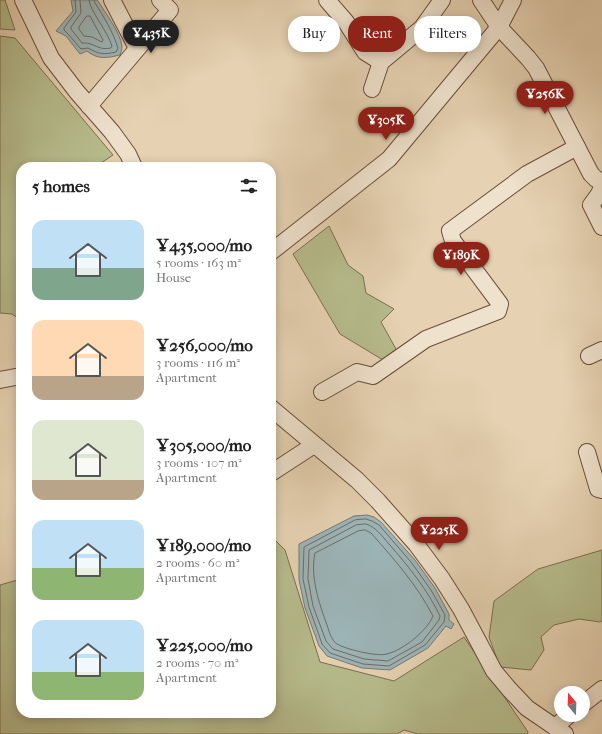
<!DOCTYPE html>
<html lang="en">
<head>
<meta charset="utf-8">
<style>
	body { margin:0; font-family:"IM FELL French Canon",serif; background:#f6f6f6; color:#222; height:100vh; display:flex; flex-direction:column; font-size:15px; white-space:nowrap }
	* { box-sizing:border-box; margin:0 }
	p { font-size:13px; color:#767676 }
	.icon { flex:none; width:22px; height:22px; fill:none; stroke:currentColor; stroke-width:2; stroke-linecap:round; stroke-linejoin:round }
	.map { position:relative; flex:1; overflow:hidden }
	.side { position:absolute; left:16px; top:162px; width:260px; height:556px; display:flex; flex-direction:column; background:#fff; border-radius:16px; box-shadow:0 2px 10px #0003 }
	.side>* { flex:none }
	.top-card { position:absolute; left:288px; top:16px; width:254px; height:36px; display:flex; gap:8px }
	.needle { width:26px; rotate:341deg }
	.tools { position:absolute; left:554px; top:686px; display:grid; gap:8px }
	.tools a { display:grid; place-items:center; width:36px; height:36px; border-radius:50%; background:#fff; box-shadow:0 2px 10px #0003; font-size:20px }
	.price { position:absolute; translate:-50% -34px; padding:0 9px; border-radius:14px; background:#8f2418; color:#fff; font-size:13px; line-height:26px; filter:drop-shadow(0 1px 2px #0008) }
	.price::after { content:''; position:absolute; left:50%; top:24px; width:12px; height:9px; margin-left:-6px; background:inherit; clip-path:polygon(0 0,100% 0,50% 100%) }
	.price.current { background:#222; color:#fff }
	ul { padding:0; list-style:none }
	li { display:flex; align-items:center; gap:12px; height:100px; padding:0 16px }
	li span { display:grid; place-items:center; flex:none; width:112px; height:80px; border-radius:12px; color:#555 }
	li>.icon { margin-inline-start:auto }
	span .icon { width:48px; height:48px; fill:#fffc; stroke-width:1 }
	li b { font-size:17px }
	h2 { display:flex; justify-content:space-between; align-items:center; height:48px; padding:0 16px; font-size:17px }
	.tag { padding:0 14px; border-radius:16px; background:#fff; box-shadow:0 2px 10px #0003; font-size:14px; line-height:36px }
	.tag.current { background:#8f2418; color:#fff }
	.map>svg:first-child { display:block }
	.green { fill:#b6bb8c; stroke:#7d6e50 }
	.water { fill:#9cb5b8; stroke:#797a76 }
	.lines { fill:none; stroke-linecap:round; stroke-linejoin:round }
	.shore { stroke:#706b66; stroke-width:1 }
	.minor-casing { stroke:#6c4d3b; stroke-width:18 }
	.minor { stroke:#efe2cd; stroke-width:16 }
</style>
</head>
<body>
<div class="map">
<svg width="602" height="734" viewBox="0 0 602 734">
	<rect width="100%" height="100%" fill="#e6d2b2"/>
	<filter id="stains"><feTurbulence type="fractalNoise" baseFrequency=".005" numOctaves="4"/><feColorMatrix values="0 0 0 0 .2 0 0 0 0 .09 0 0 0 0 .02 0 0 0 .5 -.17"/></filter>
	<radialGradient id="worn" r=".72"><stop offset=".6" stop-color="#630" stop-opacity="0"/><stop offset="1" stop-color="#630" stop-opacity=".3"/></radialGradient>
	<g class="green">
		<path d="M0,0H5L15,30L0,29Z"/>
		<path d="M0,36L15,38L113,155L95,167H21V320L12,314L0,313Z"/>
		<path d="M329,226L348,265L363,276L366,293L394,309L381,322L396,349L383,360L340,334L293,254Z"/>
		<path d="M271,536L285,550L320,662L394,681L464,637L528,732L527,734H418L404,730L397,734H0V585L21,579V713H271Z"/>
		<path d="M602,550V621L600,622L579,619L554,625L541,637L544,650L531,670L500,667L489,637L494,601L538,569Z"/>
	</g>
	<g class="water">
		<path d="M71,0H97L98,1C106,14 120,32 122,46C122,49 121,52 120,55C107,58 98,60 87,51L80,54L66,36L56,31L73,11Z"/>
		<path d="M367,515L374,517L381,522L415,560L435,588L449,614V620L454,624L451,629L446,626L428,648L390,670L362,668L327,656L319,646L305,608L299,580V544L354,516Z"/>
	</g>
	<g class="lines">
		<g class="shore">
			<path d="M75,0L76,12L64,28V30L68,34L81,49L88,48C99,54 103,55 116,52L118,48C113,32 104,17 95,3L94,0"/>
			<path d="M80,0L81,13L71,27V29L82,43C95,42 97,51 111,48L112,46C108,32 90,11 89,0"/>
			<path d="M87,16H90L103,40L102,42L92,37L84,36L79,29V27Z"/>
			<path d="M366,519L372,521L379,525L411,562L431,590L445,615L444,622L425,645L389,666L363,664L330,653L322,644L309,607L303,579L304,547L355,520Z"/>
			<path d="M366,524C376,527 382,536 389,544C409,567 427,589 440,616L439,620L422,642L388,661L364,659L333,649L326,641L313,606L308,579L309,550L356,525Z"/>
			<path d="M365,530L371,533C394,559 417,585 433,616C427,631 403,650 387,654C377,657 345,649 337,644C331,640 329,631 327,625C319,603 310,577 315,553L358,531Z"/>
		</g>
		<g class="minor-casing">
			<g id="minor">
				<path d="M23,0L51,58L77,92L112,132L128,154L134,167"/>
				<path d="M112,0L137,48"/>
				<path d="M327,0L346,22L365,52L381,62"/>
				<path d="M481,0L499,27L528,58L536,68L591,174L596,179L602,182"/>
				<path d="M372,89L381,62L422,28L442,0"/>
				<path d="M89,106L170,10L160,0"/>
				<path d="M602,187L599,194L591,205L602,227"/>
				<path d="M271,252L389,159L499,27L513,0"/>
				<path d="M589,356L602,350"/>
				<path d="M0,380L21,376"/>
				<path d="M322,392L357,372L373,376L426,339L498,311L500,304L453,241L450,231L527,174L577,147"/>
				<path d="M271,408L357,480L378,501L416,544L442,579L461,609L494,671L509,689L527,708L565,734"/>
				<path d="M587,452L598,489L602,490"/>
				<path d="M271,473L314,445"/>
				<path d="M583,704L602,689"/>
				<path d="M555,727L569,715"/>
			</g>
		</g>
		<use href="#minor" class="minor"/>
	</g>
	<rect width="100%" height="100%" filter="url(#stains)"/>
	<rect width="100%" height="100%" fill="url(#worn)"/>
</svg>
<div class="tools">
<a><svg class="needle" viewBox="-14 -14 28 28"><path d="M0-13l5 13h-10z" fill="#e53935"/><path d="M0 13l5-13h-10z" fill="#767676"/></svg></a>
</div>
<b class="price current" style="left:151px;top:54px">¥435K</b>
<b class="price" style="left:545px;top:115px">¥256K</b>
<b class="price" style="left:386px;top:141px">¥305K</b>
<b class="price" style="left:461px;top:276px">¥189K</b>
<b class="price" style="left:439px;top:551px">¥225K</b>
<div class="top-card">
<a class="tag">Buy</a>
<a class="tag current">Rent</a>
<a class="tag">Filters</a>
</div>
<section class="side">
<h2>5 homes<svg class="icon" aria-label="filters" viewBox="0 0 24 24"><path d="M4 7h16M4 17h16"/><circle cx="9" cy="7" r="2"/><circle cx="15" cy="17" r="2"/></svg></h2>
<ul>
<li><span style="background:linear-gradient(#bfe0f5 60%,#7fa58c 0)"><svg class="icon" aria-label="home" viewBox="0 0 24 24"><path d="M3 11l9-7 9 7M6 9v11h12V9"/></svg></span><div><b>¥435,000/mo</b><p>5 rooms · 163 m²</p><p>House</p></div></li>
<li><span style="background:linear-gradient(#ffd9b3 70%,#b9a48a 0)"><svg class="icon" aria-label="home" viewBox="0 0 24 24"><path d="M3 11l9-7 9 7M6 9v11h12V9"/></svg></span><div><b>¥256,000/mo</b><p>3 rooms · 116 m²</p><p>Apartment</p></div></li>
<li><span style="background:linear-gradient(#dfe7d0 75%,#b9a48a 0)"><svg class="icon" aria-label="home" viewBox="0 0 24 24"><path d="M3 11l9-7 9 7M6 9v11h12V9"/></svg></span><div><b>¥305,000/mo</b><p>3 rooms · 107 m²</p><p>Apartment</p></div></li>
<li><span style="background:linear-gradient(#bfe0f5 60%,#8fb573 0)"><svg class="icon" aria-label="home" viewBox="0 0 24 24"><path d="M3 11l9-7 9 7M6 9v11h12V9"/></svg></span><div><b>¥189,000/mo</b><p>2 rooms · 60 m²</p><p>Apartment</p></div></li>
<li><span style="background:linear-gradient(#bfe0f5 65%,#8fb573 0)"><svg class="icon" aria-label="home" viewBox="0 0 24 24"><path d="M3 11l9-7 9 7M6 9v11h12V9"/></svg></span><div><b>¥225,000/mo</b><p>2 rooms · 70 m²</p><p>Apartment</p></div></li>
</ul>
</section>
</div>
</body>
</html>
